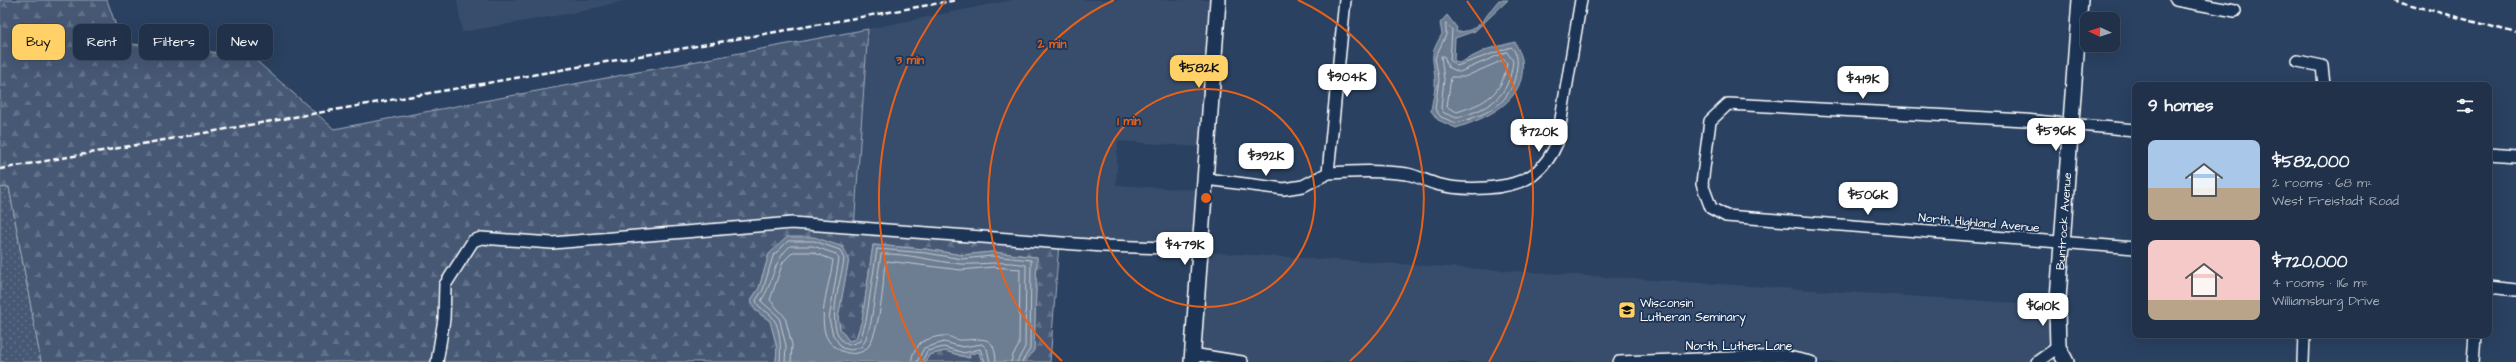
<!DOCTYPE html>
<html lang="en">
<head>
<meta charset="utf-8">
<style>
	body { margin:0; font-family:"Architects Daughter",sans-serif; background:#283950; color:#f1f3f6; height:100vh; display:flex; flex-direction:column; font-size:15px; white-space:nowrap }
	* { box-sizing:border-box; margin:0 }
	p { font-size:13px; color:#a2a9b4 }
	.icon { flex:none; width:22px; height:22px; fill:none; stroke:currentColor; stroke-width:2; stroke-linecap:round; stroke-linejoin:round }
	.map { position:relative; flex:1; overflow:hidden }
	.sheet { position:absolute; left:2132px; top:82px; width:360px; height:256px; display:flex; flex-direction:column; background:#203149; border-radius:8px; box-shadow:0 4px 16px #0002,0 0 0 1px #3d4c61 }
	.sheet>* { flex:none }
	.hud { position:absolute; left:12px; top:24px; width:380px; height:36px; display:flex; gap:8px }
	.needle { width:26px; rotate:274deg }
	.controls { position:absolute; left:2080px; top:12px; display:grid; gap:8px }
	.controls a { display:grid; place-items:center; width:40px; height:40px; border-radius:8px; background:#203149; box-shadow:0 4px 16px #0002,0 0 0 1px #3d4c61; font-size:20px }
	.price { position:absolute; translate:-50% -34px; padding:0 9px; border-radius:8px; background:#fff; color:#222; font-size:13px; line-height:26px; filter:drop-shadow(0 1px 2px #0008) }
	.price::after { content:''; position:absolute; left:50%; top:24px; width:12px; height:9px; margin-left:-6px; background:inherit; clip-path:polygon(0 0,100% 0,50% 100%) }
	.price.selected { background:#ffd166; color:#111 }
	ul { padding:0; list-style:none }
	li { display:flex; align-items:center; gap:12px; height:100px; padding:0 16px }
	li span { display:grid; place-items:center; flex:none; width:112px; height:80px; border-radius:8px; color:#555 }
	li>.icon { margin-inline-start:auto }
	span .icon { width:48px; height:48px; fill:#fffc; stroke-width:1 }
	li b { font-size:17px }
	h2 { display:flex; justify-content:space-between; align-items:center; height:48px; padding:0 16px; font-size:17px }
	.pill { padding:0 14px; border-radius:8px; background:#203149; box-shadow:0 4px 16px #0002,0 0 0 1px #3d4c61; font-size:14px; line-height:36px }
	.pill.selected { background:#ffd166; color:#111 }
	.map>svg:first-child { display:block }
	.built { fill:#394e6c }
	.grass { fill:url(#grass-dots); stroke:#a2acba }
	.forest { fill:url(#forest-firs); stroke:#a2acba }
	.water { fill:#6d7d92; stroke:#a7b1be }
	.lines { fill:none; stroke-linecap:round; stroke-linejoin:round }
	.shore { stroke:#c5cbd3; stroke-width:1 }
	.street-casing { stroke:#fff; stroke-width:14 }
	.secondary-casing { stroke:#fff; stroke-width:18 }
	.street { stroke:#1d3557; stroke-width:11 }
	.secondary { stroke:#1d3557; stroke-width:15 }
	.rail { stroke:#fff; stroke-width:2.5; stroke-dasharray:6 3; stroke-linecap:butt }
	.ring { fill:none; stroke:#e96118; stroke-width:2 }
	.labels { text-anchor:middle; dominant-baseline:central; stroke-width:3.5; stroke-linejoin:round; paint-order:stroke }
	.street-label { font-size:12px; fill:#fff; stroke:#1d3557 }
	.poi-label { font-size:12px; fill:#fff; stroke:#1d3557; text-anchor:start }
	.centre { fill:#e96118; stroke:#1d3557; stroke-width:2 }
	.ring-label { font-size:12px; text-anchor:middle; font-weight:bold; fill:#e96118; stroke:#1d3557; stroke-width:3.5; stroke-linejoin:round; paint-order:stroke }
</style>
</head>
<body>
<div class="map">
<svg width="2516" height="362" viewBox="0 0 2516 362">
	<defs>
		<pattern id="grass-dots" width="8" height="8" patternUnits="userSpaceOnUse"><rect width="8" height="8" fill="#465975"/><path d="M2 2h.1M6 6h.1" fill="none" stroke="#62728a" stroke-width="1.8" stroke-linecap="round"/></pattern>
		<pattern id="forest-firs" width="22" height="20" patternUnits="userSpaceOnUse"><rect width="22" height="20" fill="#465975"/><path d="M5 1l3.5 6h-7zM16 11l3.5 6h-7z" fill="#62728a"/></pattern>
	</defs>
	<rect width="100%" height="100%" fill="#2a4161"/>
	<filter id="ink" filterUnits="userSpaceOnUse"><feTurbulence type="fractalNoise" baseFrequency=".025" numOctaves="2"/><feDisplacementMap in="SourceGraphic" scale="8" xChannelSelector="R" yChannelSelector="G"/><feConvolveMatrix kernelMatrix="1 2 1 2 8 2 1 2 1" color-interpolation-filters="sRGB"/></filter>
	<g filter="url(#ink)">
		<g class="built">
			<path d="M457,0H626L583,11L462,32Z"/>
			<path d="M1012,0H1209L1206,39L1208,48L1201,147L1118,141L1116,185L1198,190L1195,251L854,228L868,29Z"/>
			<path d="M1206,252L2052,305L2060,362H1198Z"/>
		</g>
		<path class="grass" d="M9,187L41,362H0V188Z"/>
		<g class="forest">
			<path d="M0,0H107L122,43L251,56L334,129L868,29L854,228L1059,243L1050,362H1025L1034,350L1037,257L992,252L962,255L926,249L873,245L862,320L856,339L849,341L840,329L838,318L849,258L769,254L759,288L751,300L755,310L770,321L777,347L776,362H41L9,187L0,188Z"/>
			<path d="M945,351L969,358V354L979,352L982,362H925L929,355Z"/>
		</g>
		<g class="water">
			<path d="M1499,0H1508L1475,31L1455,38L1454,60L1459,63L1488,49L1515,42C1517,47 1521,54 1522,59C1528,101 1487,118 1456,128L1438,120L1431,111C1432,101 1436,89 1435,79C1433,54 1429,57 1442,34L1440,23L1447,15L1457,28L1456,32C1482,32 1484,16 1499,0Z"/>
			<path d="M787,237H814L843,247L849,259L838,318L840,329L849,341L856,339L862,320L873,245L926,249L962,255L992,252L1037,257L1034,350L1025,362H982L979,352L969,354L970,358L945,351L929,355L925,362H776L777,347L770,321L755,310L751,300L759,288L769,254Z"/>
		</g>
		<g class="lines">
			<g class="shore">
				<path d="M1446,23L1452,29L1450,60L1457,66L1511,47C1516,51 1518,59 1517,66C1513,104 1489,114 1456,123L1441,117L1435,109L1439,79L1435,58L1446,35Z"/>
				<path d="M1507,52L1513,61C1509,98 1490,108 1457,118L1444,113L1441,108L1444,79L1441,56H1444L1448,67L1459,72Z"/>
				<path d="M1504,60L1507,62C1503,94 1486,103 1457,112L1447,107L1451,77H1464Z"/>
				<path d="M780,362C781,350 781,328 773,318C768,310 758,310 756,300L763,290L773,256L788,241H814L840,250L844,259C842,279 821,335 849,345L860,341L866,321L877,249L926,253L962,259L992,256L1031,260L1030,349L1022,362"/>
				<path d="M785,362L786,346L779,317L761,301C775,280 771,264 790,246H813L836,254L839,259L829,319L833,335L842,348L851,350L861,347L865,341L871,322L881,254C908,253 935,262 961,264C983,265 1004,260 1026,265L1025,347L1017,362"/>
				<path d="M791,362L792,345L785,317L770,300L783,262L793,252H812L833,260C830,284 819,309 825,333C830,352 860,362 870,344C878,327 881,306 883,287C884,279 883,268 887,261L961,270L993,267L1020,269L1019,345L1013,355L1011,362"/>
				<path d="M911,362L913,354L920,343C927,339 939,335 947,336C952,337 957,341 962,340C982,340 995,333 996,362"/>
				<path d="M917,362L924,348L944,342L963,347L982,344L987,349L990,362"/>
				<path d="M922,362L927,351L944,347L964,353L980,349L985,362"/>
			</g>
			<g class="street-casing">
				<g id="street">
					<path d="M1345,0L1328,173C1355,171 1381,170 1407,174C1417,176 1426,181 1436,184C1462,191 1511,191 1534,174C1544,166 1552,155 1557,143L1581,0"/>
					<path d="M2176,0L2235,11"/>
					<path d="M2298,61L2322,66L2324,85"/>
					<path d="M2135,130L2025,120L1728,104L1710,121L1702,184L1711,208L1726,216L2135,248"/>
					<path d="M2489,154L2516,156"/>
					<path d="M1206,179L1284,189L1303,186L1328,173"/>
					<path d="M2489,287L2516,290"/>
					<path d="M1192,354L1242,362"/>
					<path d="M437,362L444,319L445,285L473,241L481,238L552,243L792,223L1103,246L1200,249"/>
					<path d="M1619,362L1784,356L1811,362"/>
					<path d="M2037,362L2058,347"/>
					<path d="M2303,362L2304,335"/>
					<path d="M2473,362L2475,335"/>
				</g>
			</g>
			<g class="secondary-casing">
				<g id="secondary">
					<path d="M1192,362L1218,0"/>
					<path id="s1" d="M2066,362L2058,347L2057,312L2080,0"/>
				</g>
			</g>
			<use href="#street" class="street"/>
			<use href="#secondary" class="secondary"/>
			<g class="rail">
				<path d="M2393,0L2516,33"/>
				<path d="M0,169L957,0"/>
			</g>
		</g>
	</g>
	<g class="ring">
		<circle cx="1206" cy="198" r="109"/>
		<path d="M1062 361A218 218 0 0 1 1114 0M1298 0A218 218 0 0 1 1350 361"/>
		<path d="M923 362A327 327 0 0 1 945 1M1467 1A327 327 0 0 1 1489 362"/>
	</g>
	<defs>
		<g id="university-square" transform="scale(0.9)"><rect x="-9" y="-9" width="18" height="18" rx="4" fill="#ffd166" stroke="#1d3557"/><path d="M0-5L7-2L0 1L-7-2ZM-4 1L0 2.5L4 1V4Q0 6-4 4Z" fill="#111"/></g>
	</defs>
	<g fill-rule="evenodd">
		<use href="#university-square" x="1627" y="310"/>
	</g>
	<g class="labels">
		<g class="street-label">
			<text stroke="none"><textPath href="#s1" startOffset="143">Buntrock Avenue</textPath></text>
			<text transform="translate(1979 223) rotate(5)">North Highland Avenue</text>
			<text x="1739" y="346">North Luther Lane</text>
		</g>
		<g class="poi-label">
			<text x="1640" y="303">Wisconsin<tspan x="1640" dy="14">Lutheran Seminary</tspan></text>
		</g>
	</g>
	<circle cx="1206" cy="198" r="6" class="centre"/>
	<g class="ring-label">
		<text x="1052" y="48">2 min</text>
		<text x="910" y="64">3 min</text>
		<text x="1129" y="125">1 min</text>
	</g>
</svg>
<div class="controls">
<a><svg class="needle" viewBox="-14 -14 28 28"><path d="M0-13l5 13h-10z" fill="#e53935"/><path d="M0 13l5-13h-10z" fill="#a2a9b4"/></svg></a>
</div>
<b class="price selected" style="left:1199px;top:89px">$582K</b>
<b class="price" style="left:1347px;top:98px">$904K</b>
<b class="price" style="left:1863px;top:100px">$419K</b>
<b class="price" style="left:2056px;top:152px">$596K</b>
<b class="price" style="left:1539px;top:153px">$720K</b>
<b class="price" style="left:1266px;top:177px">$392K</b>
<b class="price" style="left:1868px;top:216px">$506K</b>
<b class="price" style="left:1185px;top:266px">$479K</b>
<b class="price" style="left:2043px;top:327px">$610K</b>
<div class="hud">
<a class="pill selected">Buy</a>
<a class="pill">Rent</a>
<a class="pill">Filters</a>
<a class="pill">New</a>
</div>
<section class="sheet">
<h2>9 homes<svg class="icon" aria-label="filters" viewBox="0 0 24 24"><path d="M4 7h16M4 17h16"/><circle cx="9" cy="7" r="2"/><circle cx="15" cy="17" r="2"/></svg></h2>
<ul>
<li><span style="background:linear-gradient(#a9c7e8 60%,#b9a48a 0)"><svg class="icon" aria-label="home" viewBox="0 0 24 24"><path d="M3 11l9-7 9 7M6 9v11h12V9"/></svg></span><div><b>$582,000</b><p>2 rooms · 68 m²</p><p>West Freistadt Road</p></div></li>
<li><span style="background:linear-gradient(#f6c9c9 75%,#b9a48a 0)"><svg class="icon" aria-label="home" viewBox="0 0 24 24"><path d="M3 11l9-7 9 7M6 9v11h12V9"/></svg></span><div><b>$720,000</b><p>4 rooms · 116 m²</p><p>Williamsburg Drive</p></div></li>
</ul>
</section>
</div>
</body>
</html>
